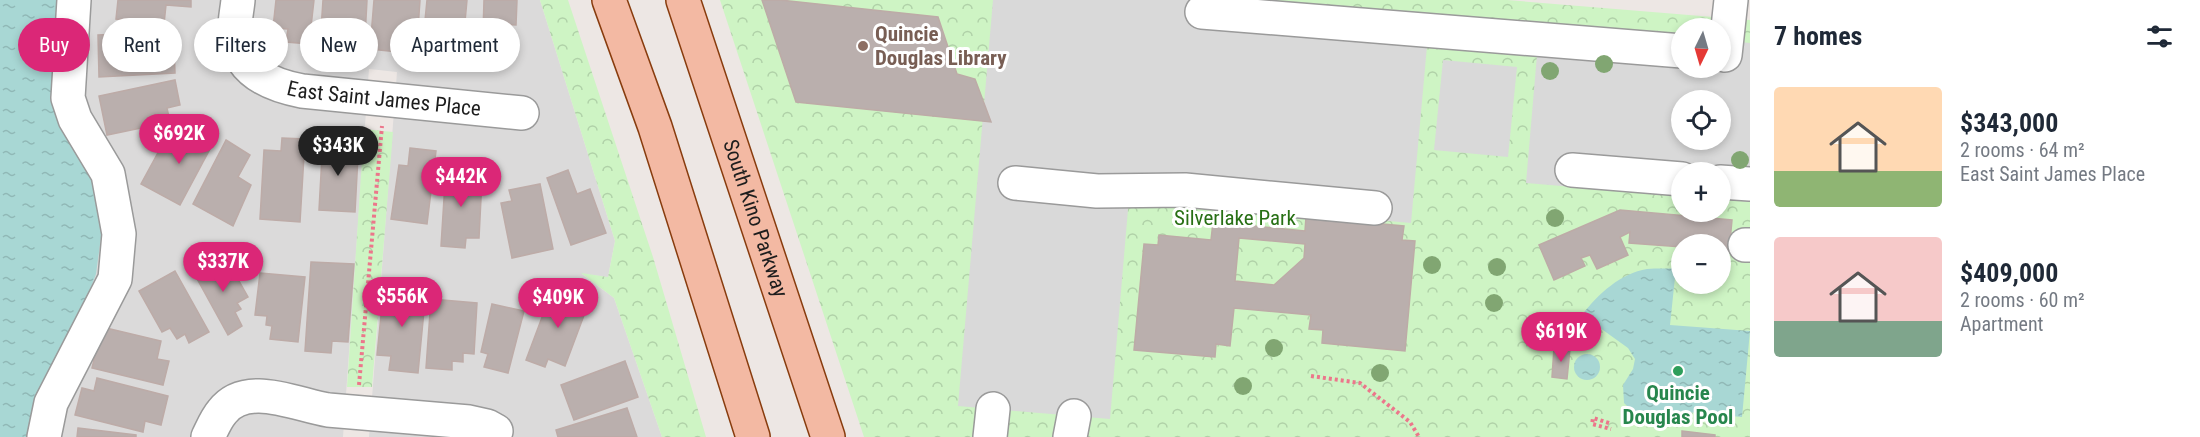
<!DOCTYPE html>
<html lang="en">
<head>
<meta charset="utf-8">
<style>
	body { margin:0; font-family:"Roboto Condensed",sans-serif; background:#f2f2f3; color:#1f2937; height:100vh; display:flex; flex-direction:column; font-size:22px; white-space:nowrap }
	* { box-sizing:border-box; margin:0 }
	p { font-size:20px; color:#747a83 }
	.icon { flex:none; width:33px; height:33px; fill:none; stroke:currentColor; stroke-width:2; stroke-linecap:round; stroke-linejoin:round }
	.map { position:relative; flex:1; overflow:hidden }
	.sheet { display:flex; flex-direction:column; background:#fff; width:450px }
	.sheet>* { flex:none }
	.top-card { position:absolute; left:18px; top:18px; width:570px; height:54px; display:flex; gap:12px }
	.needle { width:39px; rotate:185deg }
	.controls { position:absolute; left:1671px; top:18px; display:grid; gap:12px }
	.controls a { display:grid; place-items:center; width:60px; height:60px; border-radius:50%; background:#fff; box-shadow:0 3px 9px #0003; font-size:30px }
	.price { position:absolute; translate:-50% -51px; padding:0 14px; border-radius:21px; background:#db2777; color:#fff; font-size:20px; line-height:39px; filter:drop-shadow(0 2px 3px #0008) }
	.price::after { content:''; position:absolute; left:50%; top:36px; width:18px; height:14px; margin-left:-9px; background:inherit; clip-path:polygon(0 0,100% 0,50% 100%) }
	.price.selected { background:#222; color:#fff }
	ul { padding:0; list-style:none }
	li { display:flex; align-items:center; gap:18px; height:150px; padding:0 24px }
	li span { display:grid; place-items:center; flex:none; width:168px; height:120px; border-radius:6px; color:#555 }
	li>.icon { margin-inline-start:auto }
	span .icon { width:72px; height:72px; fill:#fffc; stroke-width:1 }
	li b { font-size:26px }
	h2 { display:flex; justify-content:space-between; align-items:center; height:72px; padding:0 24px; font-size:26px }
	.pill { padding:0 21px; border-radius:27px; background:#fff; box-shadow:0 3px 9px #0003; font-size:21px; line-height:54px }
	.pill.selected { background:#db2777; color:#fff }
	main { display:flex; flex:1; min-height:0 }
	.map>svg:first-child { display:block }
	.residential { fill:#dbdada }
	.park { fill:url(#park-crowns); fill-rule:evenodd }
	.parking { fill:#d9d9d9; fill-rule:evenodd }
	.water { fill:url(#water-ripples) }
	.building { fill:#baafad; stroke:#bdaba7; stroke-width:1.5; fill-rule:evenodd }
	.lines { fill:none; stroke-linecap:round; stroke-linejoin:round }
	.minor-casing { stroke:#9a9a9a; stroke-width:36 }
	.major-casing { stroke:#883c0e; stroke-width:36 }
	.path { stroke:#ec768b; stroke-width:4; stroke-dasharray:3 3; stroke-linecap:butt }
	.minor { stroke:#fff; stroke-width:33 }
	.major { stroke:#f3b9a3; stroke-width:33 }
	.tree { fill:#81a672 }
	.education-dot { fill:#8d6e63; stroke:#fff; stroke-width:2 }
	.leisure-dot { fill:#2e9e5b; stroke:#fff; stroke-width:2 }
	.labels { text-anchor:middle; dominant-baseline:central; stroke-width:6; stroke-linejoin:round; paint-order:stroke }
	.education-label { font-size:21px; font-weight:bold; fill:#785e54; stroke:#fff; text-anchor:start }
	.street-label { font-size:21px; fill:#1d1d1d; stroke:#fff }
	.park-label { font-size:21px; fill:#287015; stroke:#fff }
	.leisure-label { font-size:21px; font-weight:bold; fill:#27864d; stroke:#fff }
</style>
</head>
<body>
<main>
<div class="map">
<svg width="1750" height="437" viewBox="0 0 1750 437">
	<defs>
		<pattern id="park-crowns" width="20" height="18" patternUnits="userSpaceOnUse" patternTransform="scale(1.5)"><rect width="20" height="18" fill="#cef4c4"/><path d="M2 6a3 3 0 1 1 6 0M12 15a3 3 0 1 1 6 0" fill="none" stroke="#b0d1a8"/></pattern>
		<pattern id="water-ripples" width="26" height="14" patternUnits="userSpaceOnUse" patternTransform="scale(1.5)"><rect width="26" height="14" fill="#a8d7d4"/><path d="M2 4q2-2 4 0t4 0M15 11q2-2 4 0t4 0" fill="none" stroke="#90b8b6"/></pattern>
	</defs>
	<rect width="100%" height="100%" fill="#ede7e4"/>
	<path class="residential" d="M81,0H540L615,241L608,277L582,274L614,298L662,437H369L397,72L369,69L343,437H51L81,114Z"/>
	<g class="park">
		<path d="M540,0H568L653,257L706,437H662L614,298L581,273L608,277L615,241Z"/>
		<path d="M720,0H1507L1750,20V437H864ZM1682,28H1720V68H1682ZM1682,100H1720V140H1682ZM1682,172H1720V212H1682ZM1682,244H1720V284H1682Z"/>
		<path d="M364,129L393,132L372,387H347Z"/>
	</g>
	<g class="parking">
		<path d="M993,0H1248L1681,37L1682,68H1720L1721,40L1750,43V202L1721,199L1720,172H1682L1681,196L1526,183L1537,55L1427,46L1411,223L1129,198L1110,419L958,406ZM1682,100H1720V140H1682Z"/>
		<path d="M1443,60L1517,67L1508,157L1434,150Z"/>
	</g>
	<g class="water">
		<path d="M0,0H59L96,185L102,230L96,274L71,341L29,437H0Z"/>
		<path d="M1676,268L1670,325L1750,331L1742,417L1663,410C1645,420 1638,417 1624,403L1623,385L1633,369L1635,359L1628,348L1582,315C1598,294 1621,273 1647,269C1657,268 1667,269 1676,268Z"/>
		<circle cx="1587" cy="367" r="13"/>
	</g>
	<g class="building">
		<path d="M118,0H191V7L166,5L164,24L116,19Z"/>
		<path d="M276,0H314L309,44L286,42L288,29L273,28Z"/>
		<path d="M323,0H367L365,37L347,36L346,47L320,45Z"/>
		<path d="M374,0H420L418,29L400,28L398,52L370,49Z"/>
		<path d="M427,0H467L462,54L439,52L440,43L423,41Z"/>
		<path d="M484,0H517L516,25L499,24V33H483Z"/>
		<path d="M762,0H780L938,17L957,74L975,79L991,122L796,102Z"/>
		<path d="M161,32V46H174L175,73L99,77L98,35Z"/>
		<path d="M175,80L180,105L167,108L170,122L107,135L99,96Z"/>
		<path d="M198,123L218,134L180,205L141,184L166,138L185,148Z"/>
		<path d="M282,138L305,139L300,222L260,219L264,150L281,151Z"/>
		<path d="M323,138L346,139L345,155L358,156L355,212L319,210Z"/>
		<path d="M226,140L250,155L238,177L251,185L233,226L193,204Z"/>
		<path d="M410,148L436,151L427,224L391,219L399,165L408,166Z"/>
		<path d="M446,167L469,169V178L482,179L479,238H466L465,248L441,246Z"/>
		<path d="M568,170L577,194L590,189L606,233L571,245L547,178Z"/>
		<path d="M540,184L553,249L512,258L501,203L512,201L509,190Z"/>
		<path d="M1620,210L1732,220L1729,252L1720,251V244H1682V247L1629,243L1630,232L1620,237L1628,255L1597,269L1590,255L1581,258L1585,266L1554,280L1539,245Z"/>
		<path d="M1306,217L1404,226L1402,240L1415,241L1405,351L1322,343L1323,330L1309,329L1311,315L1234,308L1230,346L1216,344L1215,357L1134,350L1144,244L1158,245L1159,235L1211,240L1213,222L1305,231ZM1239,238L1305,244L1304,258L1274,285L1235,281Z"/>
		<path d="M226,258L248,297L237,303L241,309L235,312L242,326L228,335L195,275Z"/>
		<path d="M311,262L354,264L348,342L332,341L331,353L305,351Z"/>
		<path d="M175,271L209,332L189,343L185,334L177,339L170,328L162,332L139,291Z"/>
		<path d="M260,273L305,277L298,342L270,339L272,326L266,325L267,316L255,315Z"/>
		<path d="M384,286L426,290L418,373L389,370L391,356L377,355Z"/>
		<path d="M553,288L589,302L565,366L548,359L545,367L526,360Z"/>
		<path d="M431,299L477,303L474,354L463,353V362L452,361V370L426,368Z"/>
		<path d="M492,304L524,311L508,373L484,367L488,354L481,352Z"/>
		<path d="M102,327L161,341L157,359L169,361L163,385L92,368Z"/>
		<path d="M1554,348L1570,349L1567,379L1552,377Z"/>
		<path d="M625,361L638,397L574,420L561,385Z"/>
		<path d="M97,378L168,396L161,425L145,421L143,432L75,415L82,388L94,391Z"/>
		<path d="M627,408L637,437H558L556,430Z"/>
		<path d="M78,428L136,435V437H77Z"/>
		<path d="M1682,431L1715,435V437H1682Z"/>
	</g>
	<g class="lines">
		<g class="minor-casing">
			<g id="minor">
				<path id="s1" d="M238,0C237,11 234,23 235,34C238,71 270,85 302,91L522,113"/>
				<path d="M1202,12L1682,51"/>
				<path d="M1725,55L1731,0"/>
				<path d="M1572,170L1682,179"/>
				<path d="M1720,182L1750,184"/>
				<path d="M1015,183L1097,191L1185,190L1375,208"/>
				<path d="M1745,245H1750"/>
				<path d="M44,437L51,403L115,279L119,234L108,174L75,119L68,98L74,0"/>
				<path d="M208,437C212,429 216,419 222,412C246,380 297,405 328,410L469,422L487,426L496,431"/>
				<path d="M990,437L993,409"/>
				<path d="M1070,437L1074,416"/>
			</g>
		</g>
		<g class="major-casing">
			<g id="major">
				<path d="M609,0L655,127L753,437"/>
				<path id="s2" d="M683,0L828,437"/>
			</g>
		</g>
		<g class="path">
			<path d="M1311,376L1360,383L1410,422L1419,437"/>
			<path d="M359,385L382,126"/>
			<path d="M1609,423L1593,418L1592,424L1611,429"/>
		</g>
		<use href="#minor" class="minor"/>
		<use href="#major" class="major"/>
	</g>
	<g class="tree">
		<circle cx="1604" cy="64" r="9"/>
		<circle cx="1550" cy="71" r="9"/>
		<circle cx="1740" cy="160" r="9"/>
		<circle cx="1555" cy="218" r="9"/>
		<circle cx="1432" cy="265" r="9"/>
		<circle cx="1497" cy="267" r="9"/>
		<circle cx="1494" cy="303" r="9"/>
		<circle cx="1274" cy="348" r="9"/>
		<circle cx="1380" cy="373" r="9"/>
		<circle cx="1243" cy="386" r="9"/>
	</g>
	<circle class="education-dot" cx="863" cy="46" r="6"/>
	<circle class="leisure-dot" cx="1678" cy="371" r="6"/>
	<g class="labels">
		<g class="education-label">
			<text x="875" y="34">Quincie<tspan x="875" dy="24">Douglas Library</tspan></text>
		</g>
		<g class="street-label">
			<text stroke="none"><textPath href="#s1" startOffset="212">East Saint James Place</textPath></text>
			<text stroke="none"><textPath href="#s2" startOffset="230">South Kino Parkway</textPath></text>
		</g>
		<g class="park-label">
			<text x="1235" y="218">Silverlake Park</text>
		</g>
		<g class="leisure-label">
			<text x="1678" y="393">Quincie<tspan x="1678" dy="24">Douglas Pool</tspan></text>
		</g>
	</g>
</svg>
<div class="controls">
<a><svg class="needle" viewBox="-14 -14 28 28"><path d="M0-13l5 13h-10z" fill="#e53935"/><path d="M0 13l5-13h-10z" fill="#747a83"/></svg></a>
<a><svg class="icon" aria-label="locate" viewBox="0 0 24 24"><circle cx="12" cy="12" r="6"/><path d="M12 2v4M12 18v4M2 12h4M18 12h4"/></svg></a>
<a>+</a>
<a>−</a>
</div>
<b class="price" style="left:179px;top:165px">$692K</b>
<b class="price selected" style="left:338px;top:177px">$343K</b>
<b class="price" style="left:461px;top:208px">$442K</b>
<b class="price" style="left:223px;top:293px">$337K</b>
<b class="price" style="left:402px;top:328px">$556K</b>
<b class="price" style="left:558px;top:329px">$409K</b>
<b class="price" style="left:1561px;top:363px">$619K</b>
<div class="top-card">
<a class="pill selected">Buy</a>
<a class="pill">Rent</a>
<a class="pill">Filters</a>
<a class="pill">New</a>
<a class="pill">Apartment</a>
</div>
</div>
<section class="sheet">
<h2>7 homes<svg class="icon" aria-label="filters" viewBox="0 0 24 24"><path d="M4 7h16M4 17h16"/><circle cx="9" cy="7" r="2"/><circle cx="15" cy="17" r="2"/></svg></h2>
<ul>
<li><span style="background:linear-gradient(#ffd9b3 70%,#8fb573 0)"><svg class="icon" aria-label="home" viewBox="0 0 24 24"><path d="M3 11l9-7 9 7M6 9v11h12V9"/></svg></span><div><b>$343,000</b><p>2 rooms · 64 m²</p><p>East Saint James Place</p></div></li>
<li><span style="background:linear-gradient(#f6c9c9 70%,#7fa58c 0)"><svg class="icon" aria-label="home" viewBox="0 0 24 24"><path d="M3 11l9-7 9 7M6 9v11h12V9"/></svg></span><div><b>$409,000</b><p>2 rooms · 60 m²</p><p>Apartment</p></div></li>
</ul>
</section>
</main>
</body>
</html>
